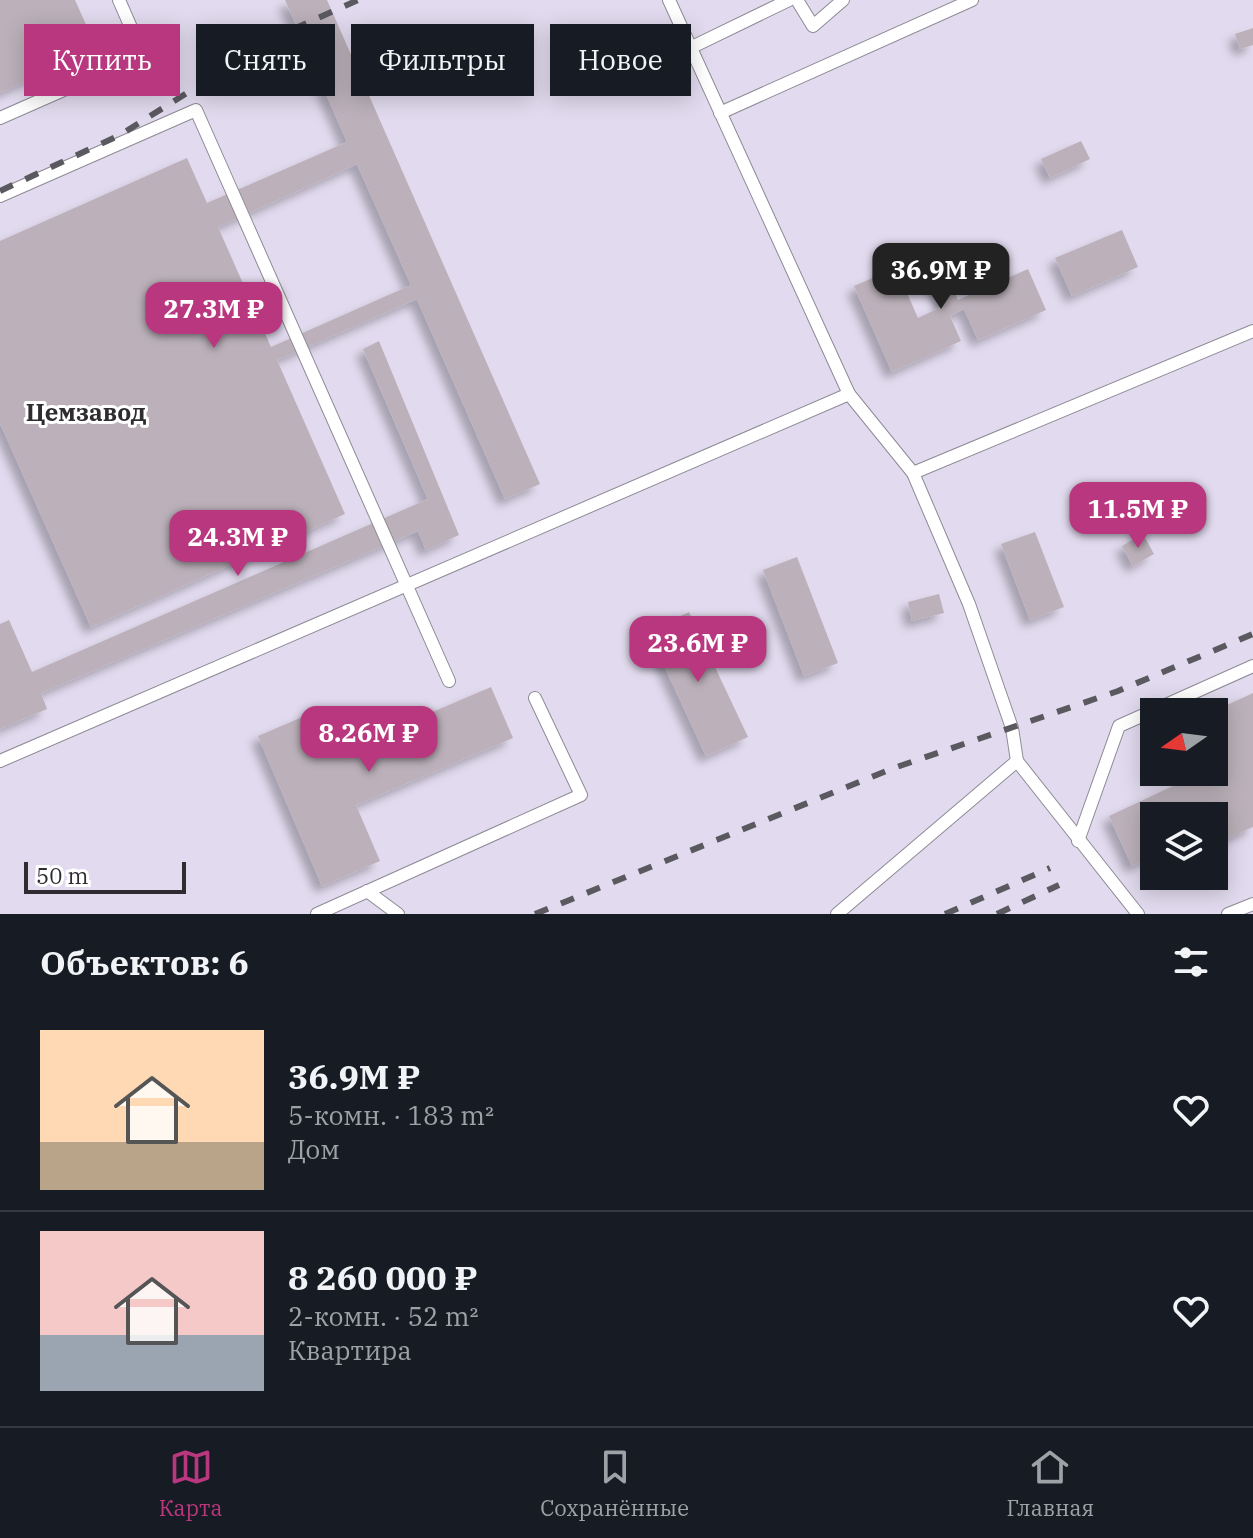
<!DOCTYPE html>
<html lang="ru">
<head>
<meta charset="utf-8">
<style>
	body { margin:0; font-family:"IBM Plex Serif",serif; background:#242831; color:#f1f3f6; height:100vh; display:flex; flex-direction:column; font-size:30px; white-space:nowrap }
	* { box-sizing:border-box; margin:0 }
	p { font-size:26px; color:#9ea1a6 }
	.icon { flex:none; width:44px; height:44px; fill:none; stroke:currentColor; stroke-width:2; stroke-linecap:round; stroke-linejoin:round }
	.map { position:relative; height:914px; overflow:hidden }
	.side { display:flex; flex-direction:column; background:#171b24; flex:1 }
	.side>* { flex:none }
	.top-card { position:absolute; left:24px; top:24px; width:800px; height:72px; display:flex; gap:16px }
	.needle { width:52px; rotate:256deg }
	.controls { position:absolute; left:1140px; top:698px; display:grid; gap:16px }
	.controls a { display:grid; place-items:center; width:88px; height:88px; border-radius:0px; background:#171b24; box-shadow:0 4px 20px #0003; font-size:40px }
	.scale { position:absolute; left:24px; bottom:20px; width:162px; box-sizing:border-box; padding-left:8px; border:4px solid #2e2c31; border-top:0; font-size:22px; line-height:28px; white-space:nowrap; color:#2e2c31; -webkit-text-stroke:6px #fff; paint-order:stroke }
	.price { position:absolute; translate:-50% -68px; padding:0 18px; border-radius:16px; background:#b9377e; color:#fff; font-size:26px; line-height:52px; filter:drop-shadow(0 2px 4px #0008) }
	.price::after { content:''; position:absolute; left:50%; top:48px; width:24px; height:18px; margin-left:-12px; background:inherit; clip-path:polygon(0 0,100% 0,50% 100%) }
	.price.current { background:#222; color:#fff }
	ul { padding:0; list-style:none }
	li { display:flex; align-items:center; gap:24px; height:200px; padding:0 40px }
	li+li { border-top:2px solid #363941 }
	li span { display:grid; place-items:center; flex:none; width:224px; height:160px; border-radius:0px; color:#555 }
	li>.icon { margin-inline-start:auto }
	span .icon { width:96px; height:96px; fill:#fffc; stroke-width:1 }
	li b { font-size:34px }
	h2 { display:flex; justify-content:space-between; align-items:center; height:96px; padding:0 40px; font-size:34px }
	.tag { padding:0 28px; border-radius:0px; background:#171b24; box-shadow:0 4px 20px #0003; font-size:28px; line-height:72px }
	.tag.current { background:#b9377e; color:#fff }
	.dock { display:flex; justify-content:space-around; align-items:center; height:112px; border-top:2px solid #363941; background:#171b24; font-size:22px; color:#9ea1a6 }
	.dock a { display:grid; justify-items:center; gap:4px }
	.dock .current { color:#b9377e }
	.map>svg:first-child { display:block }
	.built { fill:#e2dbef; fill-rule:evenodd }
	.building { fill:#bcb1ba; fill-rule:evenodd; filter:url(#shadow) }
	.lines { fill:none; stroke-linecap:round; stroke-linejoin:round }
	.lane-casing { stroke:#8d8a95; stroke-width:14 }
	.lane { stroke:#fff; stroke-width:12 }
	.rail { stroke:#5b5960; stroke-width:6; stroke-dasharray:14 14; stroke-linecap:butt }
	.labels { text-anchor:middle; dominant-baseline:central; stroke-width:6; stroke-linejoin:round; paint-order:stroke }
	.neighbourhood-label { font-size:24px; font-weight:bold; fill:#2e2c31; stroke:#fff }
</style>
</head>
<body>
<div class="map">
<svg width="1253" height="914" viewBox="0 0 1253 914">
	<defs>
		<filter id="shadow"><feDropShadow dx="-7" dy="7" stdDeviation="4" flood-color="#0004"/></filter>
	</defs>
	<rect width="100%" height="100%" fill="#ede9f6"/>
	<path class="built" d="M0,0H1253V914H0ZM1154,712H1214V772H1154ZM1154,816H1214V876H1154Z"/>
	<g class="building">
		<path d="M0,0H75L97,49L0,93Z"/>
		<path d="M285,0H327L540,484L505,499L417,299L277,360L345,514L91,627L0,423V241L187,158L207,203L347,142ZM357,164L411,285L271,347L218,227Z"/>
		<path d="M1253,28V45L1240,49L1235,34Z"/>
		<path d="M1081,141L1090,159L1050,178L1041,159Z"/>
		<path d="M1122,230L1138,267L1072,296L1055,258Z"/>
		<path d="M935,247L958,300L1028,269L1046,310L978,340L964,309L950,316L961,341L892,372L854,286L896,268L918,318L943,306L920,254Z"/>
		<path d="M379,341L459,535L426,550L418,531L41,693L47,709L0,729V624L9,620L32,672L428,499L363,349Z"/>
		<path d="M1035,532L1064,607L1030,620L1001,544Z"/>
		<path d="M1143,534L1154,554L1133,566L1122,546Z"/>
		<path d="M797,557L838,663L804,676L763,570Z"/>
		<path d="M939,594L944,613L912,621L908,602Z"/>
		<path d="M689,612L748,737L706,756L648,631Z"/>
		<path d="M491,687L513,738L356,805L380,861L322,886L258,736L314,712L332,755Z"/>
		<path d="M1253,693V827L1219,842L1214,831V816H1154V856L1132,866L1109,816L1190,778L1188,772H1214V711Z"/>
	</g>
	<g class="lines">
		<g class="lane-casing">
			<g id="lane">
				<path d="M669,0L849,394L913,473L969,604L1012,728L1017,761L837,914"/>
				<path d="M797,0L813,26L843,0"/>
				<path d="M690,48L789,0"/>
				<path d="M720,113L972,0"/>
				<path d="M0,118L143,55L119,0"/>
				<path d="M0,196L196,110L449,681"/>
				<path d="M913,473L1253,331"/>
				<path d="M0,761L849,394"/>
				<path d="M1017,761L1138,914"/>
				<path d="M1078,841L1119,726L1253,666"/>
				<path d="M367,891L398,914"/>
				<path d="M317,914L581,795L535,698"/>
				<path d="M1228,914L1253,904"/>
			</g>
		</g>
		<use href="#lane" class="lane"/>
		<g class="rail">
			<path d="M0,191L120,135L276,37L358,0"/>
			<path d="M535,914L891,769L1118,691L1253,634"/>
			<path d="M945,914L1050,868"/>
			<path d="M997,914L1059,885"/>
		</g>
	</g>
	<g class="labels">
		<g class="neighbourhood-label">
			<text x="86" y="412">Цемзавод</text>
		</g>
	</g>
</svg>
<div class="controls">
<a><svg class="needle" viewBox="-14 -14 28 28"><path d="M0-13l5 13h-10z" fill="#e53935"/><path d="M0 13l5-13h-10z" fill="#9ea1a6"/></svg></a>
<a><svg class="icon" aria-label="layers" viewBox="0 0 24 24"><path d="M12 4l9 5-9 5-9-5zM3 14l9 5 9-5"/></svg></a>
</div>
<div class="scale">50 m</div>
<b class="price current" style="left:941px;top:311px">36.9M ₽</b>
<b class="price" style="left:214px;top:350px">27.3M ₽</b>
<b class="price" style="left:1138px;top:550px">11.5M ₽</b>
<b class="price" style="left:238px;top:578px">24.3M ₽</b>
<b class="price" style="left:698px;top:684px">23.6M ₽</b>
<b class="price" style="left:369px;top:774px">8.26M ₽</b>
<div class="top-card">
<a class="tag current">Купить</a>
<a class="tag">Снять</a>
<a class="tag">Фильтры</a>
<a class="tag">Новое</a>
</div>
</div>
<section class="side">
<h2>Объектов: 6<svg class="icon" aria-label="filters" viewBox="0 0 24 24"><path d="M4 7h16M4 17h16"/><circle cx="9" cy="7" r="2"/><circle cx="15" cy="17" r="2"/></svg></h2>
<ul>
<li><span style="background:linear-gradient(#ffd9b3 70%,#b9a48a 0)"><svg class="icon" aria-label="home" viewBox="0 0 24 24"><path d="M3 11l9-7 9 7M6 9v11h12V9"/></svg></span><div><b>36.9M ₽</b><p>5-комн. · 183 m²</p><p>Дом</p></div><svg class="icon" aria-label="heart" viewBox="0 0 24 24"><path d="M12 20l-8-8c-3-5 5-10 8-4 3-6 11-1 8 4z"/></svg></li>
<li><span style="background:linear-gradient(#f6c9c9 65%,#9aa5b1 0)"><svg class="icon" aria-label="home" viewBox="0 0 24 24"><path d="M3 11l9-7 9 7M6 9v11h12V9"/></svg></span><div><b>8 260 000 ₽</b><p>2-комн. · 52 m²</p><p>Квартира</p></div><svg class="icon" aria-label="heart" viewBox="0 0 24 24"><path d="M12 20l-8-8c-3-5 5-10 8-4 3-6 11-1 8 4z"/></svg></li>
</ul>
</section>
<nav class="dock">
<a class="current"><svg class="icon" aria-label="map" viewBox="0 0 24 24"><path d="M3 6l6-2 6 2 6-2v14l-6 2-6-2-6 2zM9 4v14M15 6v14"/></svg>Карта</a>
<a><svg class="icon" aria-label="saved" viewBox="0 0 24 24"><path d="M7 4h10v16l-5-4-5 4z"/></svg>Сохранённые</a>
<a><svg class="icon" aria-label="home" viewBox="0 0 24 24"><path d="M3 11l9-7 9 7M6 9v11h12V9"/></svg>Главная</a>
</nav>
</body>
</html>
